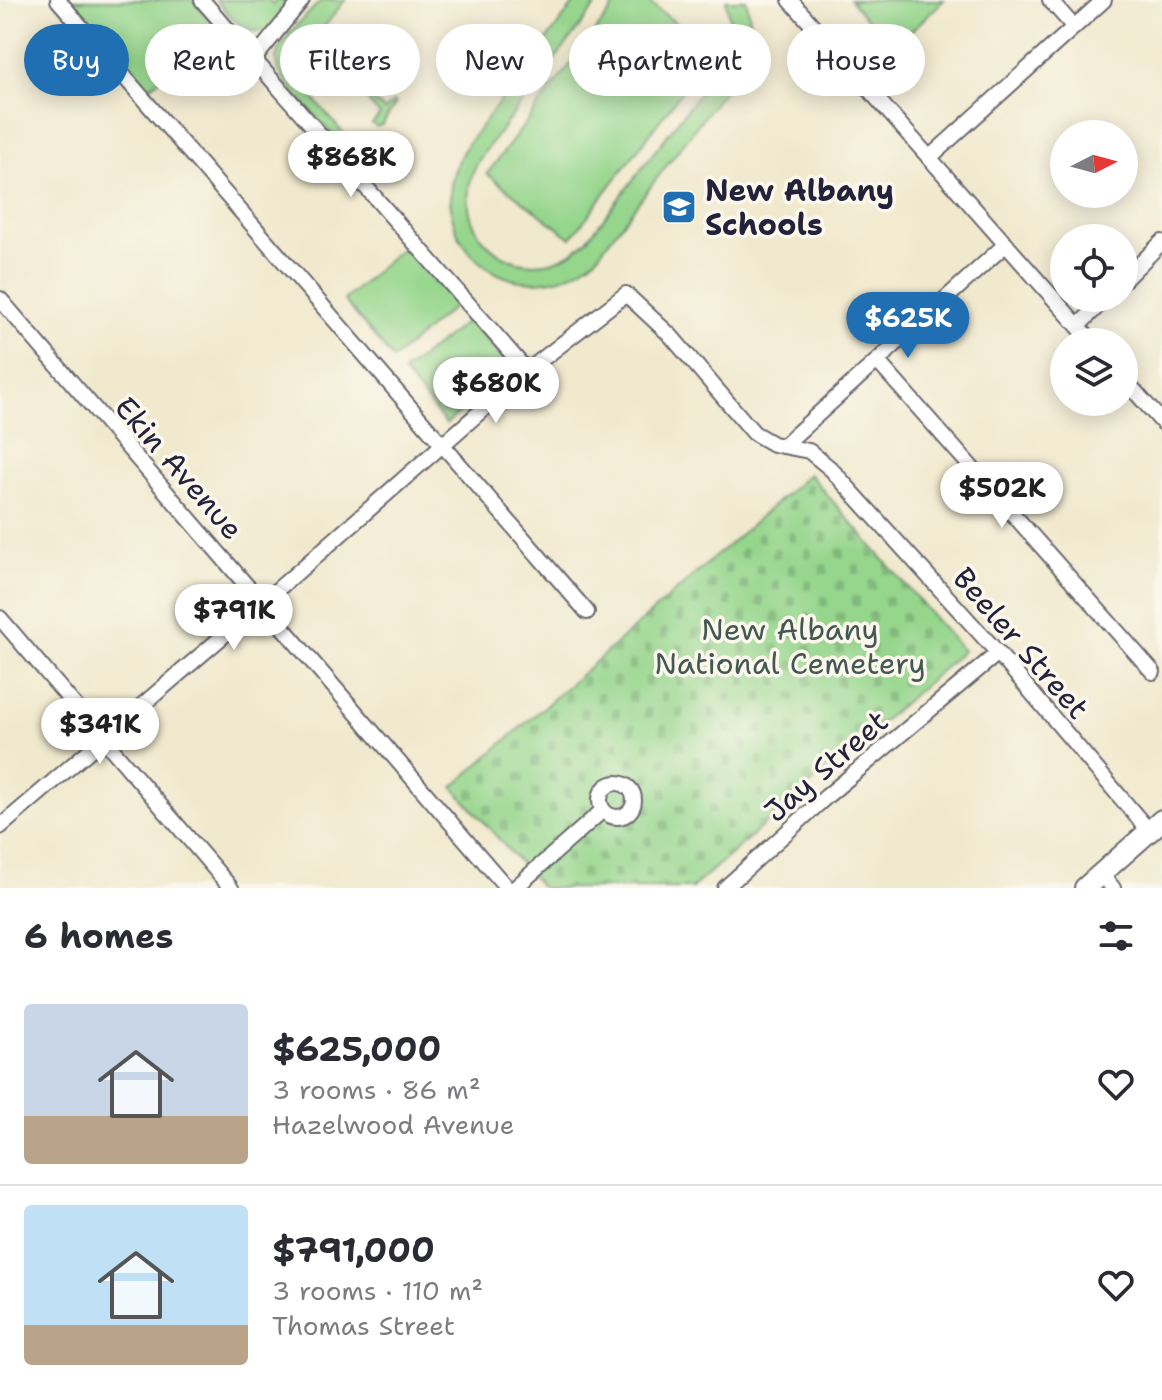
<!DOCTYPE html>
<html lang="en">
<head>
<meta charset="utf-8">
<style>
	body { margin:0; font-family:"Shantell Sans",sans-serif; background:#f2f2f3; color:#2b2b33; height:100vh; display:flex; flex-direction:column; font-size:30px; white-space:nowrap }
	* { box-sizing:border-box; margin:0 }
	p { font-size:26px; color:#7c7c81 }
	.icon { flex:none; width:44px; height:44px; fill:none; stroke:currentColor; stroke-width:2; stroke-linecap:round; stroke-linejoin:round }
	.map { position:relative; height:888px; overflow:hidden }
	.side { display:flex; flex-direction:column; background:#fff; flex:1 }
	.side>* { flex:none }
	.banner { position:absolute; left:24px; top:24px; width:1114px; height:72px; display:flex; gap:16px }
	.needle { width:52px; rotate:84deg }
	.controls { position:absolute; left:1050px; top:120px; display:grid; gap:16px }
	.controls a { display:grid; place-items:center; width:88px; height:88px; border-radius:50%; background:#fff; box-shadow:0 4px 20px #0003; font-size:40px }
	.price { position:absolute; translate:-50% -68px; padding:0 18px; border-radius:28px; background:#fff; color:#222; font-size:26px; line-height:52px; filter:drop-shadow(0 2px 4px #0008) }
	.price::after { content:''; position:absolute; left:50%; top:48px; width:24px; height:18px; margin-left:-12px; background:inherit; clip-path:polygon(0 0,100% 0,50% 100%) }
	.price.on { background:#1f6fb2; color:#fff }
	ul { padding:0; list-style:none }
	li { display:flex; align-items:center; gap:24px; height:200px; padding:0 24px }
	li+li { border-top:2px solid #e1e1e2 }
	li span { display:grid; place-items:center; flex:none; width:224px; height:160px; border-radius:8px; color:#555 }
	li>.icon { margin-inline-start:auto }
	span .icon { width:96px; height:96px; fill:#fffc; stroke-width:1 }
	li b { font-size:34px }
	h2 { display:flex; justify-content:space-between; align-items:center; height:96px; padding:0 24px; font-size:34px }
	.pill { padding:0 28px; border-radius:36px; background:#fff; box-shadow:0 4px 20px #0003; font-size:28px; line-height:72px }
	.pill.on { background:#1f6fb2; color:#fff }
	.map>svg:first-child { display:block }
	.green { fill:#95d68c; stroke:#5c7c64; stroke-width:2 }
	.cemetery { fill:url(#cemetery-stones); stroke:#5c7c64; stroke-width:2 }
	.lines { fill:none; stroke-linecap:round; stroke-linejoin:round }
	.minor-casing { stroke:#6a686e; stroke-width:18 }
	.secondary-casing { stroke:#6a686e; stroke-width:24 }
	.minor { stroke:#fff; stroke-width:14 }
	.secondary { stroke:#fff; stroke-width:20 }
	.labels { text-anchor:middle; dominant-baseline:central; stroke-width:7; stroke-linejoin:round; paint-order:stroke }
	.poi-label { font-size:30px; font-weight:bold; fill:#22223b; stroke:#fbf7ec; text-anchor:start }
	.street-label { font-size:30px; fill:#22223b; stroke:#fbf7ec }
	.park-label { font-size:30px; fill:#445853; stroke:#fbf7ec }
</style>
</head>
<body>
<div class="map">
<svg width="1162" height="888" viewBox="0 0 1162 888">
	<defs>
		<pattern id="cemetery-stones" width="16" height="16" patternUnits="userSpaceOnUse" patternTransform="scale(2)"><rect width="16" height="16" fill="#95d68c"/><path d="M2 7V4a2 2 0 0 1 4 0v3zM10 15v-3a2 2 0 0 1 4 0v3z" fill="#80b77a"/></pattern>
	</defs>
	<rect width="100%" height="100%" fill="#fbf7ec"/>
	<filter id="ink" filterUnits="userSpaceOnUse"><feTurbulence type="fractalNoise" baseFrequency=".0125" numOctaves="2"/><feDisplacementMap in="SourceGraphic" scale="16" xChannelSelector="R" yChannelSelector="G"/><feConvolveMatrix kernelMatrix="1 2 1 2 8 2 1 2 1" color-interpolation-filters="sRGB"/></filter>
	<filter id="wash" filterUnits="userSpaceOnUse"><feTurbulence type="fractalNoise" baseFrequency=".006" numOctaves="4" result="noise"/><feDisplacementMap in="SourceGraphic" scale="32" xChannelSelector="R" yChannelSelector="G"/><feGaussianBlur stdDeviation="1.8" result="paint"/><feColorMatrix in="noise" values="0 0 0 0 0 0 0 0 0 0 0 0 0 0 0 0 0 1.4 0 .05"/><feComposite in="paint" operator="in"/></filter>
	<g filter="url(#wash)">
		<rect width="100%" height="100%" fill="#f1e9ce"/>
		<g class="green">
			<path d="M70,0H192L218,29L147,90Z"/>
			<path d="M216,0H268L273,4L276,0H284L286,6C263,52 238,26 216,0Z"/>
			<path d="M322,0H345L299,60L314,73L302,85L350,141L357,134L362,136L363,141L358,146L342,144L334,136C320,121 274,77 276,58C278,41 310,12 322,0Z"/>
			<path d="M577,0H600L483,154C432,227 524,304 587,240L723,62L732,31L726,0H746C755,29 749,55 732,80L595,259C512,325 411,236 466,146Z"/>
			<path d="M619,0H646L712,51L571,238L487,174Z"/>
			<path d="M850,0H944L892,49Z"/>
			<path d="M338,59L340,64L335,71L385,110L393,102L396,103L382,125L377,127L372,124L380,115L357,89L347,94L332,77L331,68L335,60Z"/>
			<path d="M406,244L456,305L393,359L344,300Z"/>
			<path d="M468,320L506,362L507,372L446,424L403,372Z"/>
		</g>
		<path class="cemetery" d="M809,474L963,651L692,888H542L453,787Z"/>
	</g>
	<g filter="url(#ink)">
		<g class="lines">
			<g class="minor-casing">
				<g id="minor">
					<path d="M58,0L587,612"/>
					<path d="M202,0L528,372"/>
					<path d="M790,0L1092,342"/>
					<path d="M1050,0L1074,27"/>
					<path d="M254,59L302,0"/>
					<path d="M929,158L1104,0"/>
					<path d="M1124,280L1162,242"/>
					<path d="M0,299L507,888"/>
					<path d="M1078,326L1106,298"/>
					<path d="M878,362L1153,672"/>
					<path d="M1124,379L1162,422"/>
					<path d="M783,446L1006,244"/>
					<path d="M0,618L231,888"/>
					<circle cx="617" cy="800" r="17"/>
					<path d="M0,827L292,577L522,375L626,294L671,336L754,433L773,444L809,451L831,469L998,653L1149,831"/>
					<path d="M1101,874L1113,888"/>
					<path d="M515,888L603,810"/>
					<path d="M725,888L827,796L998,653"/>
				</g>
			</g>
			<g class="secondary-casing">
				<path id="secondary" d="M1085,888L1162,820"/>
			</g>
			<use href="#minor" class="minor"/>
			<use href="#secondary" class="secondary"/>
		</g>
	</g>
	<defs>
		<g id="school-square" transform="scale(1.8)"><rect x="-9" y="-9" width="18" height="18" rx="4" fill="#1f6fb2" stroke="#fbf7ec"/><path d="M0-5L7-2L0 1L-7-2ZM-4 1L0 2.5L4 1V4Q0 6-4 4Z" fill="#fff"/></g>
	</defs>
	<g fill-rule="evenodd">
		<use href="#school-square" x="679" y="207"/>
	</g>
	<g class="labels">
		<g class="poi-label">
			<text x="705" y="190">New Albany<tspan x="705" dy="34">Schools</tspan></text>
		</g>
		<g class="street-label">
			<text transform="translate(179 468) rotate(49)">Ekin Avenue</text>
			<text transform="translate(1021 643) rotate(49)">Beeler Street</text>
			<text transform="translate(826 766) rotate(-41)">Jay Street</text>
		</g>
		<g class="park-label">
			<text x="790" y="629">New Albany<tspan x="790" dy="34">National Cemetery</tspan></text>
		</g>
	</g>
</svg>
<div class="controls">
<a><svg class="needle" viewBox="-14 -14 28 28"><path d="M0-13l5 13h-10z" fill="#e53935"/><path d="M0 13l5-13h-10z" fill="#7c7c81"/></svg></a>
<a><svg class="icon" aria-label="locate" viewBox="0 0 24 24"><circle cx="12" cy="12" r="6"/><path d="M12 2v4M12 18v4M2 12h4M18 12h4"/></svg></a>
<a><svg class="icon" aria-label="layers" viewBox="0 0 24 24"><path d="M12 4l9 5-9 5-9-5zM3 14l9 5 9-5"/></svg></a>
</div>
<b class="price" style="left:351px;top:199px">$868K</b>
<b class="price on" style="left:908px;top:360px">$625K</b>
<b class="price" style="left:496px;top:425px">$680K</b>
<b class="price" style="left:1002px;top:530px">$502K</b>
<b class="price" style="left:234px;top:652px">$791K</b>
<b class="price" style="left:100px;top:766px">$341K</b>
<div class="banner">
<a class="pill on">Buy</a>
<a class="pill">Rent</a>
<a class="pill">Filters</a>
<a class="pill">New</a>
<a class="pill">Apartment</a>
<a class="pill">House</a>
</div>
</div>
<section class="side">
<h2>6 homes<svg class="icon" aria-label="filters" viewBox="0 0 24 24"><path d="M4 7h16M4 17h16"/><circle cx="9" cy="7" r="2"/><circle cx="15" cy="17" r="2"/></svg></h2>
<ul>
<li><span style="background:linear-gradient(#c9d6e8 70%,#b9a48a 0)"><svg class="icon" aria-label="home" viewBox="0 0 24 24"><path d="M3 11l9-7 9 7M6 9v11h12V9"/></svg></span><div><b>$625,000</b><p>3 rooms · 86 m²</p><p>Hazelwood Avenue</p></div><svg class="icon" aria-label="heart" viewBox="0 0 24 24"><path d="M12 20l-8-8c-3-5 5-10 8-4 3-6 11-1 8 4z"/></svg></li>
<li><span style="background:linear-gradient(#bfe0f5 75%,#b9a48a 0)"><svg class="icon" aria-label="home" viewBox="0 0 24 24"><path d="M3 11l9-7 9 7M6 9v11h12V9"/></svg></span><div><b>$791,000</b><p>3 rooms · 110 m²</p><p>Thomas Street</p></div><svg class="icon" aria-label="heart" viewBox="0 0 24 24"><path d="M12 20l-8-8c-3-5 5-10 8-4 3-6 11-1 8 4z"/></svg></li>
</ul>
</section>
</body>
</html>
